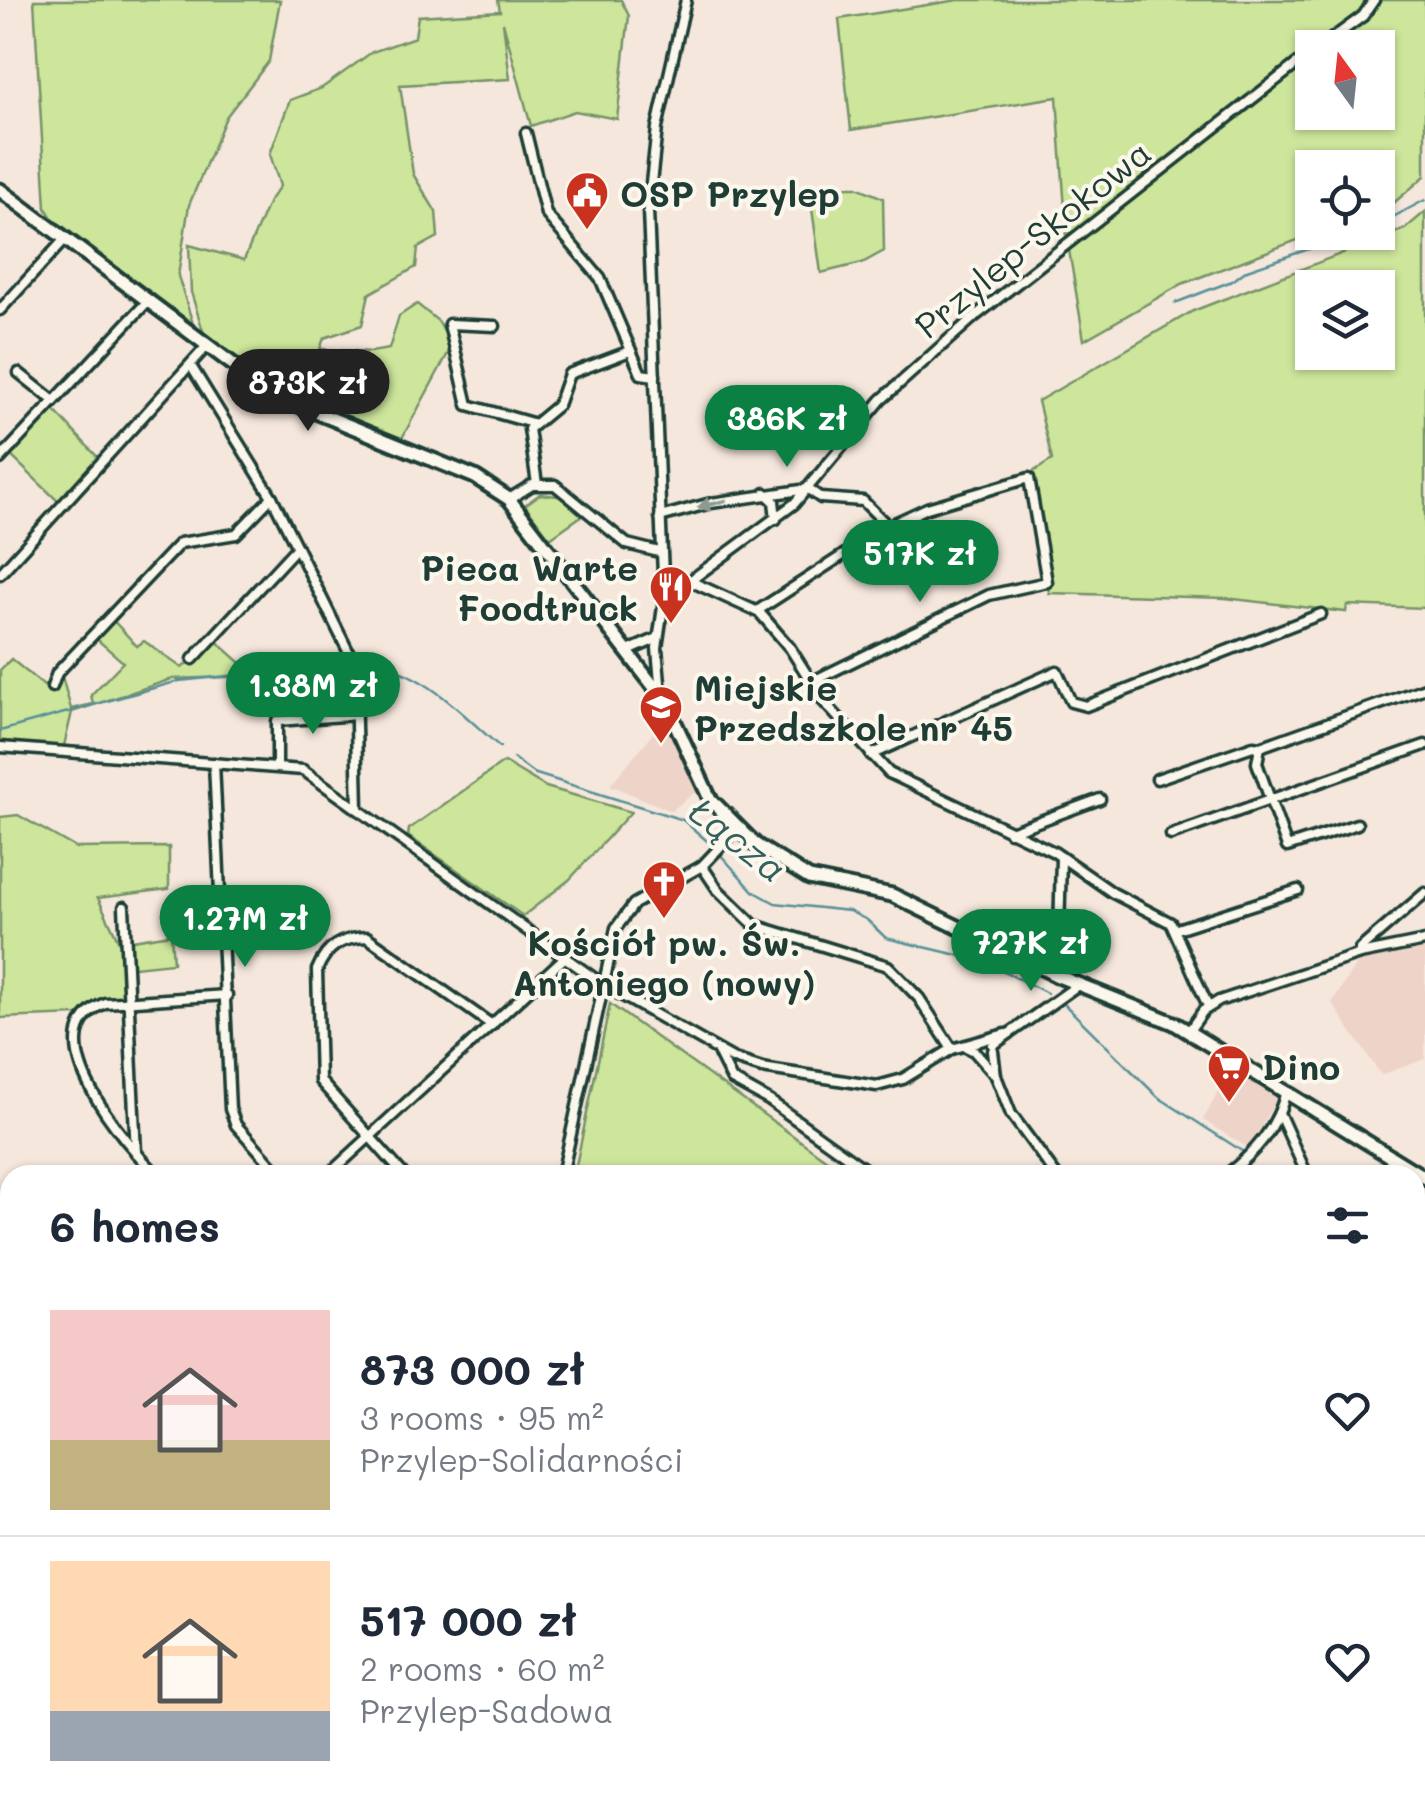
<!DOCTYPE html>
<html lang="en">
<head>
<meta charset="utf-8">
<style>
	body { margin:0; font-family:Mali,sans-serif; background:#f6f6f7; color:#1f2937; height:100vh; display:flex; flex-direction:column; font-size:38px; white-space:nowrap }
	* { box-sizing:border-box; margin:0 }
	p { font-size:32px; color:#747a83 }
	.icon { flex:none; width:55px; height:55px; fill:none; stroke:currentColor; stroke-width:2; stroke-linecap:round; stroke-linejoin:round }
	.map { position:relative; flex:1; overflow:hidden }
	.drawer { position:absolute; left:0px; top:1165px; width:1425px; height:642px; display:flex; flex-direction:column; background:#fff; border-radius:30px 30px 0 0; box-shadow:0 2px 8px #0004 }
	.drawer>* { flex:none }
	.needle { width:65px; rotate:345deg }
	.fabs { position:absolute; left:1295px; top:30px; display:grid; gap:20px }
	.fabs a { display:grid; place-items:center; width:100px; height:100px; border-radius:0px; background:#fff; box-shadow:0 2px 8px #0004; font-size:50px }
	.price { position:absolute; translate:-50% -85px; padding:0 22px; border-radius:35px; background:#0b8043; color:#fff; font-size:32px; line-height:65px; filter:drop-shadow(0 2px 5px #0008) }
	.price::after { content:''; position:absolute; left:50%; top:60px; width:30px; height:22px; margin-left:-15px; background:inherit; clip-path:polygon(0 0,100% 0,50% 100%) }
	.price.on { background:#222; color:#fff }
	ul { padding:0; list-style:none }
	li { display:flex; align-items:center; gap:30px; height:250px; padding:0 50px }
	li+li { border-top:2px solid #e0e1e3 }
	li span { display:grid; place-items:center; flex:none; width:280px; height:200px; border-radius:0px; color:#555 }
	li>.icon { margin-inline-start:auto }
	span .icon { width:120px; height:120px; fill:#fffc; stroke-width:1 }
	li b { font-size:42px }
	h2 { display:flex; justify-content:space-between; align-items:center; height:120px; padding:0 50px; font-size:42px }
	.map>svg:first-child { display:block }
	.built { fill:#eed3c9 }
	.green { fill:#cde69c; stroke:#769268; stroke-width:2.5; fill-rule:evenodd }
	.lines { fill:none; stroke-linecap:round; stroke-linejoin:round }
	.stream { stroke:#579098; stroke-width:2.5 }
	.street-casing { stroke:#1f3d34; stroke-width:15 }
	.secondary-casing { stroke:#1f3d34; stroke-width:19 }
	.street { stroke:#fbf7ec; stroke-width:8 }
	.secondary { stroke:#fbf7ec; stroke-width:11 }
	.rail { stroke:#1f3d34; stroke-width:2.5; stroke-dasharray:15 8; stroke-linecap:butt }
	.oneway { fill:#8d9a90 }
	.labels { text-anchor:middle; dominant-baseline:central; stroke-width:8; stroke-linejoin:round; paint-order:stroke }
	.poi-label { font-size:35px; font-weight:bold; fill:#1f3d34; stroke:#fbf7ec; text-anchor:start }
	.street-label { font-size:35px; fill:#1f3d34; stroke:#fbf7ec }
	.water-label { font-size:38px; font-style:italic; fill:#36605e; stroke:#fbf7ec }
</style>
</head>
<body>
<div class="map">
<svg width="1425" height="1807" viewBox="0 0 1425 1807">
	<rect width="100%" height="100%" fill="#f5e7dc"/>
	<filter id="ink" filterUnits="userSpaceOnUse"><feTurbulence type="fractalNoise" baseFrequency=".01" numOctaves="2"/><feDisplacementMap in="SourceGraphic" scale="20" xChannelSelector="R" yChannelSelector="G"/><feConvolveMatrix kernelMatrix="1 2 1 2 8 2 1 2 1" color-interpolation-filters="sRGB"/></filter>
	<g filter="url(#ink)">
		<g class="built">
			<path d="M666,718L698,790L671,811L610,785Z"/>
			<path d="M1425,947V1059L1381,1075L1332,1003L1358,961Z"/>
			<path d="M1232,1067L1277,1097L1250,1149L1203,1120Z"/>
		</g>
		<g class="green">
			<path d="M34,0H280L269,61L226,117L189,205L178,276L193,324L52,218L46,208Z"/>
			<path d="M498,0H621L629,16L617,119L575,111L531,126L503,22L510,79L400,85L413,174L436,212L438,237L418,248L416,267L369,294L362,325L324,338L320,349L371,352L389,349L399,316L417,304L438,321L452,346L401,440L283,391L204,334L191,292L189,245L244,260L269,201L280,186L270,154L290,100L322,88L372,52L415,37L418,16L500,11Z"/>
			<path d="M958,0H1425V176L1395,202L1378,209V168H1312L1316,233L1182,284L1084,340L1067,238L1057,97L851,130L839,19ZM1312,48H1378V112H1312Z"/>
			<path d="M809,187H857L883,198L884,251L862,263L821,273Z"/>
			<path d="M1425,212V608L1347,605L1346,612L1225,598L1049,593L1033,472L1052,460L1038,401L1193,311L1405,229ZM1312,288H1378V352H1312Z"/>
			<path d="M52,408L104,464L65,508L8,453Z"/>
			<path d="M540,494L566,497L587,512L550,538L525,505Z"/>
			<path d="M110,617L137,646L144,641L182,668L214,639L256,676L172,679L72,712L63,750L0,743V670L11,659L44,686L61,673L71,709L93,704L91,695L123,662L93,636Z"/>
			<path d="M504,762L546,787L631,812L569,880L523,916L408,836L409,829Z"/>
			<path d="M18,815L76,848L169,847V889L98,898L119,942L171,934L173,963L124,968L128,999L96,1001L78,1015L0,1018V817Z"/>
			<path d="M610,1004L838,1168L832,1175H574Z"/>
			<path d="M0,1355L10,1364V1798H97L92,1807H0Z"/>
			<path d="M1415,1788L1425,1794V1807H1202L1219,1798H1415Z"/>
			<path d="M433,1798H555L573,1807H429Z"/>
			<path d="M677,1798H1054V1807H696Z"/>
		</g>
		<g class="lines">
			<g class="stream">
				<path d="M1378,225L1425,200"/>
				<path d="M1175,303L1232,281L1247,270L1359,232"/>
				<path d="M357,663C418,663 457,710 500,747"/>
				<path d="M0,731L179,681L344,664"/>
				<path d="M513,758L533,773L683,820L714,847"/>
				<path d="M719,853L753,891L775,903L849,911L867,920L886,938L983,961L1047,993"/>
				<path d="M1062,1002L1158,1097L1245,1153"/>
				<path d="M1281,1172L1283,1175"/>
				<path d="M1415,1576L1425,1584"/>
			</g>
			<g class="street-casing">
				<g id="street">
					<path d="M1319,48L1363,16L1374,0"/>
					<path d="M526,133L546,214L600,278L641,374L655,376"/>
					<path d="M0,310L65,239"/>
					<path d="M495,326L449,324L468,405L532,423"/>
					<path d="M191,366L272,497L350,655L355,682L358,809"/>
					<path d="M19,373L54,401"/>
					<path d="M0,459L147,302"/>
					<path d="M537,484L529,429L558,405L569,374L630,351"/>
					<path d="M808,489L821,498L863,501L888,526"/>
					<path d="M765,493L774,501L776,519"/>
					<path d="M509,499L532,485H555L627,544L659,552"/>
					<path d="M660,517L711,503L808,489"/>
					<path d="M0,574L206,347"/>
					<path d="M690,581L760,613L790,648L824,702L889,773L1054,852L1113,893L1171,923L1208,1006"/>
					<path d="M664,600L794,504L881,400L974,317L1312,52"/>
					<path d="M757,611L888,526L927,508L1029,478L1047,582L989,595L813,681"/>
					<path d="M628,651L658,638"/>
					<path d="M193,659L297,547"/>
					<path d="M52,687L57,673L180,543L236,534L272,497"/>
					<path d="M661,694L657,648L664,600L648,211L657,128L686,0"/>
					<path d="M0,747L303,770L605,986L734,1059L762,1068L877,1086L903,1079L952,1049L1005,1034"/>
					<path d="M871,755L1057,671L1071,702L1086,706L1321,614"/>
					<path d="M214,763L230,1109L236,1125L281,1175"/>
					<path d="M277,765V721L356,715"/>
					<path d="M1157,779L1253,746L1260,747"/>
					<path d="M1357,824L1287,847L1257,763L1260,747L1425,688"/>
					<path d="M1010,832L1100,799"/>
					<path d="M1171,835L1425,745"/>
					<path d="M702,866L718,890L754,925L888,966L919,998L952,1049"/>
					<path d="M124,907L136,1153"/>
					<path d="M1177,929L1298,890"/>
					<path d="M1360,954V949L1425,893"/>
					<path d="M1058,976L1061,857"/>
					<path d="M1189,1031L1203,1011L1219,1001L1360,954L1425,941"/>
					<path d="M993,1045L1078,985"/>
					<path d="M964,1046L974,1051L996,1076"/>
					<path d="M717,1050L732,1080L770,1101L873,1175"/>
					<path d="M993,1051L996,1076L1011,1114L1056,1175"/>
					<path d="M1280,1115L1307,1175"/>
					<path d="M157,1175C126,1144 30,1035 105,1003L227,995"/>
					<path d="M328,1175L563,959"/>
					<path d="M404,1175L320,1081L317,970C327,946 341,938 367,937L492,1025"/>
					<path d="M562,1175L616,928L634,904L702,866L736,830"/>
					<path d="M1226,1175C1255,1153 1278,1127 1286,1091"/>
					<path d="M1415,1412L1425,1434"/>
					<path d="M1154,1798L1155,1807"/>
				</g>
			</g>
			<g class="secondary-casing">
				<path id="secondary" d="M0,190L274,395L475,477L509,499L665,701L710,799L756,845L809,878L892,895L1058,976L1174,1023L1425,1178"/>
			</g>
			<use href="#street" class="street"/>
			<use href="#secondary" class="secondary"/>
			<g class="rail">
				<path d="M0,1322L10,1331"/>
				<path d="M608,1798L626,1807"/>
			</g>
		</g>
		<defs><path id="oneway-solid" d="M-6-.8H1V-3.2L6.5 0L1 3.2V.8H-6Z" transform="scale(2.5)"/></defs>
		<use class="oneway" href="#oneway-solid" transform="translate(712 504) rotate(167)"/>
	</g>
	<defs>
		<g id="civic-pin" transform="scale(2.25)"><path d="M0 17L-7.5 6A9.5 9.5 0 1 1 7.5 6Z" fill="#c8321e" stroke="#fbf7ec"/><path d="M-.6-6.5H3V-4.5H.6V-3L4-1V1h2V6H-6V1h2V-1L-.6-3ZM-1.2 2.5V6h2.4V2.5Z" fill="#fff"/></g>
		<g id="restaurant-pin" transform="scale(2.25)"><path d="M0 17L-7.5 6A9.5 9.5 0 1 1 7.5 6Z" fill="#c8321e" stroke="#fbf7ec"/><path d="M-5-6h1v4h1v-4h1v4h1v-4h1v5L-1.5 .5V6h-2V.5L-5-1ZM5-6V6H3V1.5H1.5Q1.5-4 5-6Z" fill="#fff"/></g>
		<g id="school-pin" transform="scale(2.25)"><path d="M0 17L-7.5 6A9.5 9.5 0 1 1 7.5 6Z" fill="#c8321e" stroke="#fbf7ec"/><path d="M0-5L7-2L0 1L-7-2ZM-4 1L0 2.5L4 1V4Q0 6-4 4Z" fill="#fff"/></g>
		<g id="church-pin" transform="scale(2.25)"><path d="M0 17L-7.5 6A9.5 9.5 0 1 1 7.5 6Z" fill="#c8321e" stroke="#fbf7ec"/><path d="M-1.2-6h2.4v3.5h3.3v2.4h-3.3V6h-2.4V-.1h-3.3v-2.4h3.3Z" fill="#fff"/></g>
		<g id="supermarket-pin" transform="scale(2.25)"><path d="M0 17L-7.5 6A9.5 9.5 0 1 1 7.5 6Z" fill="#c8321e" stroke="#fbf7ec"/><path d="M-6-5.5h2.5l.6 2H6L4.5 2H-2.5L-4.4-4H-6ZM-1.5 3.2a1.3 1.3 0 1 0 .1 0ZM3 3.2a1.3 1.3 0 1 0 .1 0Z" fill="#fff"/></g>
	</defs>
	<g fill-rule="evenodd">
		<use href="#civic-pin" x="587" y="193"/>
		<use href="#restaurant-pin" x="671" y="587"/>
		<use href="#school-pin" x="661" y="707"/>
		<use href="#church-pin" x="664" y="882"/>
		<use href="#supermarket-pin" x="1229" y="1066"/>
	</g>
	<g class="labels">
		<g class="poi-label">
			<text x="620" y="193">OSP Przylep</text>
			<text x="638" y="567" text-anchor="end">Pieca Warte<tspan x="638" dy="40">Foodtruck</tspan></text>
			<text x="694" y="687">Miejskie<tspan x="694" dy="40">Przedszkole nr 45</tspan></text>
			<text x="664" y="942" text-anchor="middle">Kościół pw. Św.<tspan x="664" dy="40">Antoniego (nowy)</tspan></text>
			<text x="1262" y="1066">Dino</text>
		</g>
		<g class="street-label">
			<text transform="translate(1032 238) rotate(-39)">Przylep-Skokowa</text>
		</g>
		<g class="water-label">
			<text transform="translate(739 839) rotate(38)">Łącza</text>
		</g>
	</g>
</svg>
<div class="fabs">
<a><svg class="needle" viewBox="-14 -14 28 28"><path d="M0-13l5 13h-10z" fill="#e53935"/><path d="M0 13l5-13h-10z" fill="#747a83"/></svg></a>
<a><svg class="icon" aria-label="locate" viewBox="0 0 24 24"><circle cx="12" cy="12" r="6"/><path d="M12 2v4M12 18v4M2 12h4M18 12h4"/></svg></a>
<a><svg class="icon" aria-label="layers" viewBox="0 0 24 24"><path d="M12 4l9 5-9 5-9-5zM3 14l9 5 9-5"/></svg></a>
</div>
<b class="price on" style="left:308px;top:434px">873K zł</b>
<b class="price" style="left:787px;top:470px">386K zł</b>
<b class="price" style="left:920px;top:605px">517K zł</b>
<b class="price" style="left:313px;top:737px">1.38M zł</b>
<b class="price" style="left:245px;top:970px">1.27M zł</b>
<b class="price" style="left:1031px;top:994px">727K zł</b>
<section class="drawer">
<h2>6 homes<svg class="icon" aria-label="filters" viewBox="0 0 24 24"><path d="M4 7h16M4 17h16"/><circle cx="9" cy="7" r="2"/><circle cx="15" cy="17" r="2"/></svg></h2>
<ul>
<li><span style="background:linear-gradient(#f6c9c9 65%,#c2b280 0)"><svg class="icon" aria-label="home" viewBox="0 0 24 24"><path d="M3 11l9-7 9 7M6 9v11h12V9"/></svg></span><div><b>873 000 zł</b><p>3 rooms · 95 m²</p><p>Przylep-Solidarności</p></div><svg class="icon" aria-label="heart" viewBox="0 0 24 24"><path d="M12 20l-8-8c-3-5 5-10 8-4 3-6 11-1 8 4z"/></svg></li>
<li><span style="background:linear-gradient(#ffd9b3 75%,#9aa5b1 0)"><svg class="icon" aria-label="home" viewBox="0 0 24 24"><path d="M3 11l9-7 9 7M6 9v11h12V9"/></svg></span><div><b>517 000 zł</b><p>2 rooms · 60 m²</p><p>Przylep-Sadowa</p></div><svg class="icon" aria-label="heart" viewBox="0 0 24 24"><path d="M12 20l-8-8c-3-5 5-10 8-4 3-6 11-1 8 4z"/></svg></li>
</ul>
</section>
</div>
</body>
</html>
